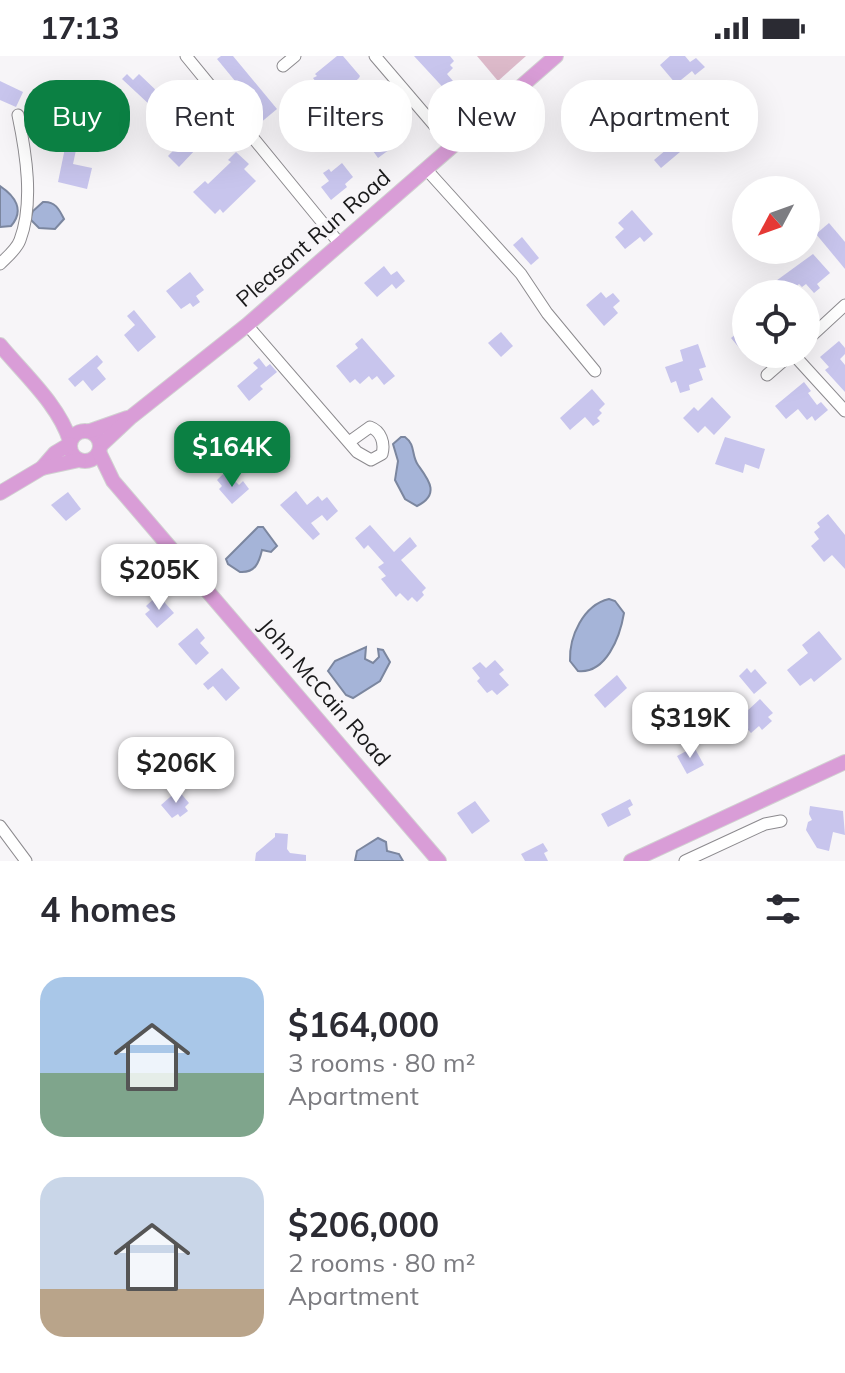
<!DOCTYPE html>
<html lang="en">
<head>
<meta charset="utf-8">
<style>
	body { margin:0; font-family:Mulish,sans-serif; background:#f7f7f7; color:#2b2b33; height:100vh; display:flex; flex-direction:column; font-size:30px; white-space:nowrap }
	* { box-sizing:border-box; margin:0 }
	p { font-size:26px; color:#7c7c81 }
	.icon { flex:none; width:44px; height:44px; fill:none; stroke:currentColor; stroke-width:2; stroke-linecap:round; stroke-linejoin:round }
	.map { position:relative; height:805px; overflow:hidden }
	.details { display:flex; flex-direction:column; background:#fff; flex:1 }
	.details>* { flex:none }
	.hud { position:absolute; left:24px; top:24px; width:798px; height:72px; display:flex; gap:16px }
	.needle { width:52px; rotate:229deg }
	.controls { position:absolute; left:732px; top:120px; display:grid; gap:16px }
	.controls a { display:grid; place-items:center; width:88px; height:88px; border-radius:50%; background:#fff; box-shadow:0 8px 32px #0002; font-size:40px }
	.price { position:absolute; translate:-50% -68px; padding:0 18px; border-radius:16px; background:#fff; color:#222; font-size:26px; line-height:52px; filter:drop-shadow(0 2px 4px #0008) }
	.price::after { content:''; position:absolute; left:50%; top:48px; width:24px; height:18px; margin-left:-12px; background:inherit; clip-path:polygon(0 0,100% 0,50% 100%) }
	.price.selected { background:#0b8043; color:#fff }
	ul { padding:0; list-style:none }
	li { display:flex; align-items:center; gap:24px; height:200px; padding:0 40px }
	li span { display:grid; place-items:center; flex:none; width:224px; height:160px; border-radius:24px; color:#555 }
	li>.icon { margin-inline-start:auto }
	span .icon { width:96px; height:96px; fill:#fffc; stroke-width:1 }
	li b { font-size:34px }
	h2 { display:flex; justify-content:space-between; align-items:center; height:96px; padding:0 40px; font-size:34px }
	.pill { padding:0 28px; border-radius:32px; background:#fff; box-shadow:0 8px 32px #0002; font-size:28px; line-height:72px }
	.pill.selected { background:#0b8043; color:#fff }
	.status { display:flex; justify-content:space-between; align-items:center; height:56px; padding:0 40px; background:#fff; direction:ltr }
	.status svg { height:22px; fill:currentColor }
	.map>svg:first-child { display:block }
	.green { fill:#ddbaca }
	.water { fill:#a5b4d8; stroke:#7b869f; stroke-width:2 }
	.building { fill:#c8c5ed }
	.lines { fill:none; stroke-linecap:round; stroke-linejoin:round }
	.minor-casing { stroke:#8c8a8e; stroke-width:13 }
	.major-casing { stroke:#d1d1d1; stroke-width:16 }
	.minor { stroke:#fff; stroke-width:11 }
	.major { stroke:#d99dd7; stroke-width:14 }
	.labels { text-anchor:middle; dominant-baseline:central; stroke-width:6; stroke-linejoin:round; paint-order:stroke }
	.street-label { font-size:22px; fill:#1a1a1b; stroke:#f7f5f8 }
</style>
</head>
<body>
<div class="status"><b>17:13</b><svg viewBox="0 0 49 12"><path d="M0 12V9h3v3zM5 12V6h3v6zM10 12V3h3v9zM15 12V0h3v12zM26 1h20v11H26zM47 4h2v5h-2z"/></svg></div>
<div class="map">
<svg width="845" height="805" viewBox="0 0 845 805">
	<rect width="100%" height="100%" fill="#f7f5f8"/>
	<path class="green" d="M477,0H526L498,25Z"/>
	<g class="water">
		<path d="M0,130C15,140 25,154 11,170L0,171Z"/>
		<path d="M43,146C55,145 59,153 64,163L55,173L39,172L30,163L33,155Z"/>
		<path d="M401,381H405C416,389 411,399 418,409C428,423 441,438 417,450L405,443L395,424L398,405L393,388Z"/>
		<path d="M258,471H263L277,490L271,496L262,494C259,507 255,517 240,516L228,508L226,503Z"/>
		<path d="M609,543L615,545L624,557C620,581 606,618 578,615L570,605C569,581 583,549 609,543Z"/>
		<path d="M366,591L365,603L373,607L379,601L378,593L383,594L390,606L380,625L353,642L346,639L328,615L335,605Z"/>
		<path d="M378,782L386,786L387,795L399,798L403,805H355L357,795Z"/>
	</g>
	<g class="building">
		<path d="M221,0H233L277,53L259,68L233,37L240,31L217,3Z"/>
		<path d="M337,0H343L360,20L359,22L339,41L331,31L311,48L298,45L299,39L316,26L313,22L317,20L315,18Z"/>
		<path d="M414,0H450L454,5L450,9L453,12L447,18L459,32L450,39Z"/>
		<path d="M670,0H685L690,6L696,2L705,11L695,19L692,15L676,28L660,9Z"/>
		<path d="M127,18L133,24L139,18L161,39L151,50L122,23Z"/>
		<path d="M0,25L23,36L16,51L0,44Z"/>
		<path d="M641,37L654,53L644,61L640,56L621,71L612,60Z"/>
		<path d="M366,39L405,82L378,102L354,68L360,63L351,51Z"/>
		<path d="M186,81L197,92L179,111L168,100Z"/>
		<path d="M673,88L680,96L661,112L654,104Z"/>
		<path d="M65,92L76,94L73,108L92,112L87,133L58,126Z"/>
		<path d="M236,96L249,108L244,113L256,125L223,157L220,153L215,158L193,136L205,125L208,128L231,106L228,104Z"/>
		<path d="M342,107L353,121L345,128L347,131L331,144L321,131L329,125L323,117L329,113L331,116Z"/>
		<path d="M632,154L653,178L644,186L640,181L625,193L615,181L624,173L618,167Z"/>
		<path d="M829,167L845,186V213L816,178Z"/>
		<path d="M522,181L539,202L531,209L513,189Z"/>
		<path d="M813,198L830,217L817,228L820,232L814,237L806,228L802,231L799,228L788,238H776L769,230Z"/>
		<path d="M384,210L391,219L397,215L405,225L396,233L392,228L377,241L364,227Z"/>
		<path d="M190,216L204,234L196,240L200,246L193,251L190,247L181,253L166,235Z"/>
		<path d="M601,236L606,242L613,237L620,245L613,251L618,257L604,270L586,249Z"/>
		<path d="M746,253V300L731,282L741,274L733,264Z"/>
		<path d="M134,254L156,281L138,296L124,279L135,269L127,260Z"/>
		<path d="M501,276L513,290L501,301L488,287Z"/>
		<path d="M362,282L395,320L384,329L377,320L372,324L369,320L360,328L355,323L350,327L336,310L358,292L355,288Z"/>
		<path d="M839,285L845,292V298L840,303L845,309V336L825,314L829,311L820,301Z"/>
		<path d="M698,288L706,311L699,313L703,324L689,329L690,334L680,337L676,325L671,327L665,311L683,305L680,294Z"/>
		<path d="M97,299L103,306L97,312L106,323L92,335L83,324L75,331L68,323Z"/>
		<path d="M259,302L266,311L270,308L277,316L260,330L263,333L249,345L237,330L258,312L253,307Z"/>
		<path d="M804,326L811,335L808,337L817,349L821,346L828,354L815,365L812,360L807,364L798,353L786,363L775,350Z"/>
		<path d="M592,333L605,348L599,354L602,357L597,362L600,365L593,370L585,361L570,374L560,362Z"/>
		<path d="M712,341L731,361L714,379L705,370L698,377L683,362L694,351L698,355Z"/>
		<path d="M725,381L765,393L759,413L745,408L743,417L715,408Z"/>
		<path d="M218,383L233,400L222,410L211,397L216,392L213,388Z"/>
		<path d="M223,418L231,428L235,425L239,429L243,425L249,433L232,448L219,433L222,430L217,424Z"/>
		<path d="M296,435L307,449L318,440L322,445L327,441L338,455L327,465L322,459L311,467L320,478L313,484L280,449Z"/>
		<path d="M68,436L81,453L66,465L51,449Z"/>
		<path d="M828,458L845,479V513L832,499L824,506L811,490L819,483L814,476L820,471L817,467Z"/>
		<path d="M370,469L394,496L410,481L417,490L401,504L426,532L422,536L424,539L417,546L412,541L408,545L400,537L396,541L381,523L386,520L378,511L384,507L368,489L364,493L355,482Z"/>
		<path d="M116,510L130,526L116,537L102,521Z"/>
		<path d="M158,539L174,557L157,572L145,558L150,554L146,550Z"/>
		<path d="M197,572L205,582L200,587L209,597L196,609L178,588Z"/>
		<path d="M819,575L842,603L814,626L811,622L800,630L787,614L808,597L802,589Z"/>
		<path d="M495,604L504,614L499,618L509,629L497,639L492,634L487,637L477,625L480,622L472,612L480,606L486,612Z"/>
		<path d="M222,612L240,632L226,645L213,630L208,634L203,628Z"/>
		<path d="M747,612L751,617L755,613L767,627L754,638L739,620Z"/>
		<path d="M617,619L627,632L605,652L594,639Z"/>
		<path d="M760,643L773,657L768,661L772,665L762,674L759,670L751,677L743,668L737,673L734,670L730,673L715,656L724,648L732,656L741,648L747,655Z"/>
		<path d="M694,691L704,709L687,718L677,700Z"/>
		<path d="M178,734L189,747L185,751L188,755L180,761L178,758L172,762L161,749Z"/>
		<path d="M630,743L633,749L628,752L631,759L608,771L601,758Z"/>
		<path d="M475,745L490,765L472,778L457,757Z"/>
		<path d="M810,750L843,755L845,779L833,776L829,795L817,792L806,774L808,766L812,764L809,758Z"/>
		<path d="M275,777L288,778L287,793L290,797L306,799V805H255L256,797L275,781Z"/>
		<path d="M543,787L548,795L544,797L548,805H525L521,798Z"/>
	</g>
	<g class="lines">
		<g class="minor-casing">
			<g id="minor">
				<path d="M186,0L340,188"/>
				<path d="M375,0L452,90"/>
				<path d="M283,10L295,0"/>
				<path d="M426,113L521,218L547,257L595,315"/>
				<path d="M0,208C7,201 17,193 20,184C34,147 26,97 18,59"/>
				<path d="M247,269L357,396L371,404L382,398C385,387 381,375 370,371L349,386"/>
				<path d="M806,285L845,249"/>
				<path d="M793,298L845,355"/>
				<path d="M767,319L791,298"/>
				<path d="M189,511L206,496"/>
				<path d="M0,770L26,805"/>
				<path d="M685,805L765,768L781,765"/>
			</g>
		</g>
		<g class="major-casing">
			<g id="major">
				<path d="M0,289C24,318 59,349 70,385"/>
				<circle cx="85" cy="390" r="15"/>
				<path d="M90,375L127,362"/>
				<path d="M100,390L131,361L247,269L556,0"/>
				<path d="M99,396L113,425L439,805"/>
				<path d="M42,412L55,397L70,388"/>
				<path d="M0,437L42,412L79,404"/>
				<path d="M631,805L845,706"/>
			</g>
		</g>
		<use href="#minor" class="minor"/>
		<use href="#major" class="major"/>
	</g>
	<g class="labels">
		<g class="street-label">
			<text transform="translate(313 182) rotate(-41)">Pleasant Run Road</text>
			<text transform="translate(325 636) rotate(49)">John McCain Road</text>
		</g>
	</g>
</svg>
<div class="controls">
<a><svg class="needle" viewBox="-14 -14 28 28"><path d="M0-13l5 13h-10z" fill="#e53935"/><path d="M0 13l5-13h-10z" fill="#7c7c81"/></svg></a>
<a><svg class="icon" aria-label="locate" viewBox="0 0 24 24"><circle cx="12" cy="12" r="6"/><path d="M12 2v4M12 18v4M2 12h4M18 12h4"/></svg></a>
</div>
<b class="price selected" style="left:232px;top:433px">$164K</b>
<b class="price" style="left:159px;top:556px">$205K</b>
<b class="price" style="left:690px;top:704px">$319K</b>
<b class="price" style="left:176px;top:749px">$206K</b>
<div class="hud">
<a class="pill selected">Buy</a>
<a class="pill">Rent</a>
<a class="pill">Filters</a>
<a class="pill">New</a>
<a class="pill">Apartment</a>
</div>
</div>
<section class="details">
<h2>4 homes<svg class="icon" aria-label="filters" viewBox="0 0 24 24"><path d="M4 7h16M4 17h16"/><circle cx="9" cy="7" r="2"/><circle cx="15" cy="17" r="2"/></svg></h2>
<ul>
<li><span style="background:linear-gradient(#a9c7e8 60%,#7fa58c 0)"><svg class="icon" aria-label="home" viewBox="0 0 24 24"><path d="M3 11l9-7 9 7M6 9v11h12V9"/></svg></span><div><b>$164,000</b><p>3 rooms · 80 m²</p><p>Apartment</p></div></li>
<li><span style="background:linear-gradient(#c9d6e8 70%,#b9a48a 0)"><svg class="icon" aria-label="home" viewBox="0 0 24 24"><path d="M3 11l9-7 9 7M6 9v11h12V9"/></svg></span><div><b>$206,000</b><p>2 rooms · 80 m²</p><p>Apartment</p></div></li>
</ul>
</section>
</body>
</html>
